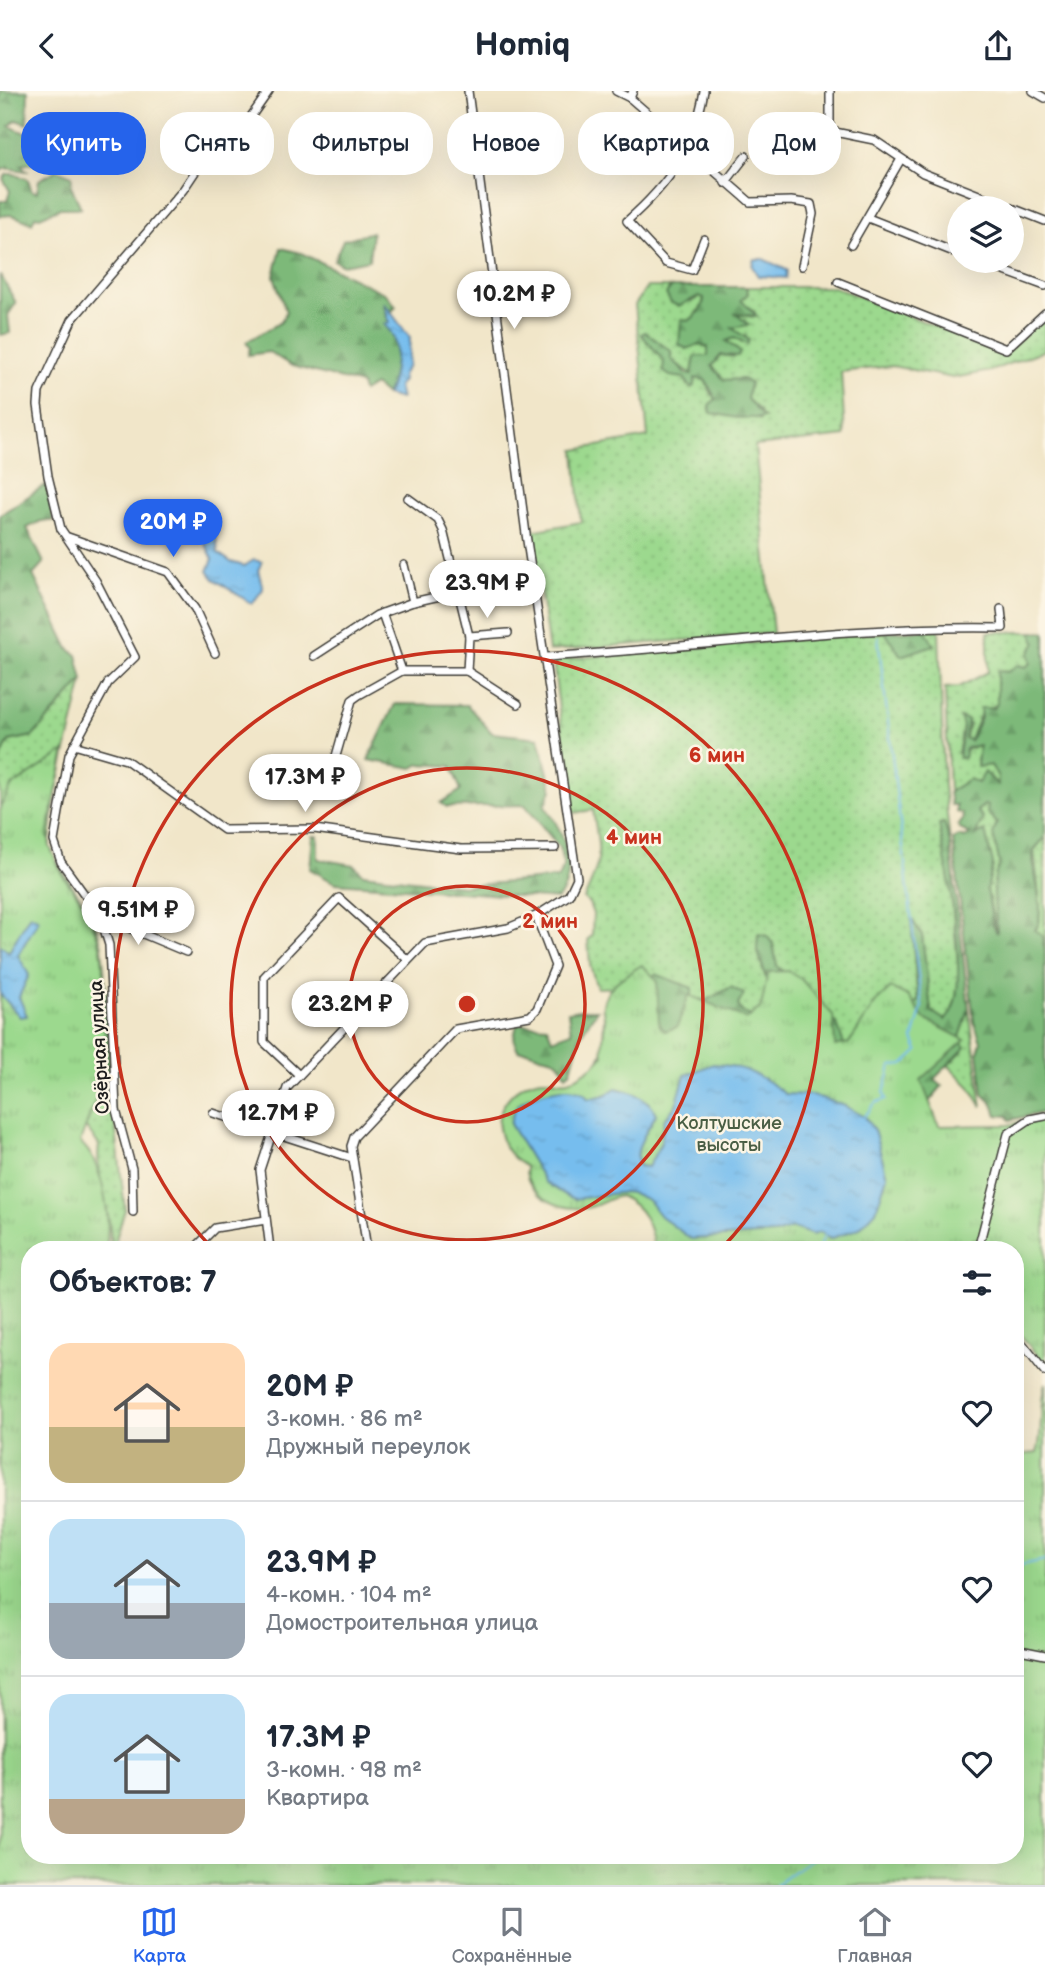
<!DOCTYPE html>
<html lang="ru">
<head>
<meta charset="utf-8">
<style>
	body { margin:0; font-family:"Balsamiq Sans",sans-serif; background:#f2f2f3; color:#1f2937; height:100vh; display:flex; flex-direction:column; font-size:26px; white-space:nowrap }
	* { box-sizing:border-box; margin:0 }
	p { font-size:23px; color:#747a83 }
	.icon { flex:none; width:38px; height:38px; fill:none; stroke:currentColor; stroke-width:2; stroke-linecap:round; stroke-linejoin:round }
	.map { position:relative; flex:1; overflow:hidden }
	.panel { position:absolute; left:21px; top:1150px; width:1003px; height:623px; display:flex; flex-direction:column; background:#fff; border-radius:28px; box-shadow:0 7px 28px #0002 }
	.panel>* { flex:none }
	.guide { position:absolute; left:21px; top:21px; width:1004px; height:63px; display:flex; gap:14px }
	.buttons { position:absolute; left:947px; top:105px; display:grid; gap:14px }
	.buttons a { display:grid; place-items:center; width:77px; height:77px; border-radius:50%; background:#fff; box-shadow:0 7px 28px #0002; font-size:35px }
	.price { position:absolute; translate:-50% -60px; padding:0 16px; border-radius:24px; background:#fff; color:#222; font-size:23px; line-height:46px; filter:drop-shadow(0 2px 4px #0008) }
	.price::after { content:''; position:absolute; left:50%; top:42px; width:21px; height:16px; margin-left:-10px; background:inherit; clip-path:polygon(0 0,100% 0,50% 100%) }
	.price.on { background:#2563eb; color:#fff }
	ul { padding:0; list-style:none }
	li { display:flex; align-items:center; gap:21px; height:175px; padding:0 28px }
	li+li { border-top:2px solid #e0e1e3 }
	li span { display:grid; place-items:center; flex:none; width:196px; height:140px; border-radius:21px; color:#555 }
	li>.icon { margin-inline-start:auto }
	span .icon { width:84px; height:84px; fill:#fffc; stroke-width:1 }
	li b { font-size:30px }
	h2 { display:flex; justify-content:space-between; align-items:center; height:84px; padding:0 28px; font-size:30px }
	.pill { padding:0 24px; border-radius:28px; background:#fff; box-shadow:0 7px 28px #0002; font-size:24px; line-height:63px }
	.pill.on { background:#2563eb; color:#fff }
	header { display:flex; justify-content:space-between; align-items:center; height:91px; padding:0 28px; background:#fff; font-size:32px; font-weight:600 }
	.dock { display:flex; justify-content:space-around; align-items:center; height:98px; border-top:2px solid #e0e1e3; background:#fff; font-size:19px; color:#747a83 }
	.dock a { display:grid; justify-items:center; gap:4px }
	.dock .on { color:#2563eb }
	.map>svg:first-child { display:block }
	.grass { fill:url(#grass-dots); stroke:#5c7a55; stroke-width:2 }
	.forest { fill:url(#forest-firs); stroke:#4c6a4a; stroke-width:2; fill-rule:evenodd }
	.park { fill:url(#park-tufts); stroke:#5c7a55; stroke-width:2 }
	.water { fill:url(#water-ripples); stroke:#496c85; stroke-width:2 }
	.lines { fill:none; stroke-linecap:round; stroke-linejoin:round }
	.stream { stroke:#76bdee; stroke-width:2 }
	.minor-casing { stroke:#3c3a36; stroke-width:10 }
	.minor { stroke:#fff; stroke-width:7 }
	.ring { fill:none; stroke:#c8321e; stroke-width:3.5 }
	.labels { text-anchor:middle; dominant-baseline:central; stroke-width:5; stroke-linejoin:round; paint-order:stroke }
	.street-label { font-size:19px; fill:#1c1c1c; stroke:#fcf5e5 }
	.park-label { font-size:19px; fill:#495e44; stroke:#fcf5e5 }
	.centre { fill:#c8321e; stroke:#fcf5e5; stroke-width:3.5 }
	.ring-label { font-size:21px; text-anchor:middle; font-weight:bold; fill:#c8321e; stroke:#fcf5e5; stroke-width:5; stroke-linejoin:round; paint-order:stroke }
</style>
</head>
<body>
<header><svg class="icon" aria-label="back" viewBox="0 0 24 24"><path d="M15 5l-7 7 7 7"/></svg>Homiq<svg class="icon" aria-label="share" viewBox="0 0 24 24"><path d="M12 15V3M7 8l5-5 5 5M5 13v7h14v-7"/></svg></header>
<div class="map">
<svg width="1045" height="1794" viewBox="0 0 1045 1794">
	<defs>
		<pattern id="grass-dots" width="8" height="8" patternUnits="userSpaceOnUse" patternTransform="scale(1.75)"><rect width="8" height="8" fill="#9cd98e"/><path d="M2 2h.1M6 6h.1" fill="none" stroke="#86ba7a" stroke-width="1.8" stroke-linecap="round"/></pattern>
		<pattern id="forest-firs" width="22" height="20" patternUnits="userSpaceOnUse" patternTransform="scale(1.75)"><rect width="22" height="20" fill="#7db979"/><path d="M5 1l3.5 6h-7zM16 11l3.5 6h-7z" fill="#6b9e68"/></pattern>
		<pattern id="park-tufts" width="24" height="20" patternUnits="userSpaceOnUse" patternTransform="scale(1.75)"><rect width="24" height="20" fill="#9cd98e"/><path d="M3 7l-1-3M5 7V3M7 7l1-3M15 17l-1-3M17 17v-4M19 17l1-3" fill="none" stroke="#86ba7a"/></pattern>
		<pattern id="water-ripples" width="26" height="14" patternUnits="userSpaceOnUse" patternTransform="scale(1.75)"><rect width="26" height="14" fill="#76bdee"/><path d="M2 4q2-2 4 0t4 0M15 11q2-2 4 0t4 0" fill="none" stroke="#66a2cc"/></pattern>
	</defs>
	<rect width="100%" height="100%" fill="#fcf5e5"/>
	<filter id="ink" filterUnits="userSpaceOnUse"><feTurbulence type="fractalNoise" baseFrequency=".0143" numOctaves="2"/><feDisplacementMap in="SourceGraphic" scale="14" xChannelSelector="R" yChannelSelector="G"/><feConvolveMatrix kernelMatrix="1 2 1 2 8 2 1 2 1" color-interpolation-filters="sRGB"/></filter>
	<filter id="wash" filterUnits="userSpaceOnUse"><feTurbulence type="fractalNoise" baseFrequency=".00686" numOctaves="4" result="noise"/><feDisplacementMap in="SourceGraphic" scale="28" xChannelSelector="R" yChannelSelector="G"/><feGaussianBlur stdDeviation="1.57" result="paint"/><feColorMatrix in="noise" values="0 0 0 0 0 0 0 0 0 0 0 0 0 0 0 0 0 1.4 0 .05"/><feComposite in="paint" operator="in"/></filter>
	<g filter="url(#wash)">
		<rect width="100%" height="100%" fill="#f1e6c9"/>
		<g class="grass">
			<path d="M647,196H671L668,199L692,211L700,205L704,206L702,215L690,230L687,258L699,253L708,256V265L694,269L692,283L670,268L672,264L646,251L654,255L675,286H684L688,294L695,287L705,289L710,301L737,327L751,325L760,329V320L747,308L743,288L724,289L712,275L720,264L734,266L740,261L726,250L734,247L742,252L746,245L733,241L732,237L748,233L735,223L753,226L755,221L740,209L748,200L746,196H834L1005,262L1045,225V259L990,280L953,287L892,275L841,281L845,345L755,355L773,542L549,560L532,440L581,431L575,359L648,346L635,214Z"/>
			<path d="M939,538L944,695L950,752L944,732L960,893L950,925L944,929L931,920L922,844L911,829L918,910L846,959L792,888L777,875L773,853L762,877L769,895L765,920L756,927L743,922L737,914C690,909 645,894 597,897L590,874L588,848L592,845L593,823L589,812L584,808C603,767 600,764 593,719L572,722L553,569L885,541L933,553L925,539Z"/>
			<path d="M988,541H1032L1036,551L1031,559V572L1026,576L1019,574L1007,581L1001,579L997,591V613L981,622L969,650L965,647L969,633L963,635L958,662L979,654L977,675L991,674L998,686L997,694L989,684L978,692L969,688L949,701L945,597L959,596L988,581Z"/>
			<path d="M83,589L55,706L49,759L93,826L102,855L107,912L93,911L112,1006L125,1118L113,1158H110C114,1123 94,1090 99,1054L79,1028L0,854V668L9,650L33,645Z"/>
			<path d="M984,714L988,715V722L997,732L994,743L1000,774L995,807L996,842L987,798L993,775L985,740L975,745L983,727L977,720Z"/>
			<path d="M1045,746V860L1042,845L1035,840L1039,832L1040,814L1034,759Z"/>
			<path d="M969,918L982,1016L970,996L948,974L965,957L959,949Z"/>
		</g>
		<g class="forest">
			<path d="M0,0H28L27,33L16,29L9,35L37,47L52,61H62L58,56L67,59L69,67C52,65 38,72 21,74L27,80L3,77L0,82Z"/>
			<path d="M57,79L72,85L71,95L81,117H60L40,126L35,125L32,132L12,124L0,125V110H7L10,100L3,88L7,83H14L28,88L32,100L37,101L39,89Z"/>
			<path d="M372,141L369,169L343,174L334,169L343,149Z"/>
			<path d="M281,157L301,162L386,203L396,216L391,221L384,214L389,233H385C388,238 393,243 394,248C398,261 393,294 386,304L374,294L363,301L361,293L292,275L269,261L248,264L250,257L246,251L281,231L286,221L274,185Z"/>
			<path d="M0,183L16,212L8,224L10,242L0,244Z"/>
			<path d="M672,196H746L748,203L741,209L757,225L736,223L749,234L732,237L749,249L747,253L734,247L726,250L740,261L738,265L721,264L712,275L724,289L743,288L750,292L747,308L764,327H737L711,322L709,314L716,308L705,289L695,287V295L691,297L684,287L670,285L663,280L664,270L641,243L645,241L671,260V268L687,283H692L695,265H708V256L699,253L687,258L679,254L681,228L689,230C696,225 704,216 704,207L699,205L679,215L671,212L666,203Z"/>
			<path d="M47,393L53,430H41L27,437L44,472L33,484L69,558L77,564L83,589L33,645L9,650L0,668V424Z"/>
			<path d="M925,539L934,554L901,565L885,541Z"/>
			<path d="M1032,541H1045V746L1034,759L1033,768L1040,814L1039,832L1035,839L1042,845L1045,860V1021L1010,1029L1008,1025L997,1024L993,1013L983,1003L978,961L981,951L974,931L953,749L959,745L965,747L970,743L960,738L958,734L963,728L962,722L956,721V714H951L949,701L969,688L978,692L985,681L998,694V686L991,674L977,676L979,654L966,657L964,667H959L963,635L960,627L968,629L965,647L970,650L981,626L980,617H994L997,613V580L1008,581L1017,574L1026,576L1031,572L1029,563L1036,551ZM984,714L988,715L987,722L997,732L993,743L1000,774C988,790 997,822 997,842L993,834L987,798L993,773L985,740L975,745L983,727L977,720Z"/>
			<path d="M395,613L467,614L492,642L539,647L552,698L545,715C564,741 580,778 558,808L335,792L310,778L313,745H318V768L354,774L363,783L463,795L558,787L564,775L559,756L525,714L447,716L441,712L461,699L451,675L420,673L413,677L368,669Z"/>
			<path d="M944,732L950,752L969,918L959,949L966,956L934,988L942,995L923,1018L592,986L603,960L604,923L635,896L656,883L692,897V908L703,911L731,896L744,903L738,914L743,922L756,927L765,920L769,895L757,858L758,843L767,845L773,853L777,875L837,933L846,959L918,910L911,827L922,844L931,920L945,929C975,905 945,771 939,733Z"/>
			<path d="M92,911L107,912L112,1006L103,1005Z"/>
			<path d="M579,919H597L580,945L571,980L566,984C557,967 558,969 541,965C531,962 530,959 519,960C511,949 515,945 517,933L547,935L552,948L571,941L568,921Z"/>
		</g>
		<g class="park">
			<path d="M65,660L48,740L50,756L63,785L89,820L101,858L107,904L104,927L107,987L99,1000L80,1051C104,1071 111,1129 106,1158H30V1764H1015V1364L1037,1362C1044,1336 1038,1319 1045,1292V1794H0V717L11,696Z"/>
			<path d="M642,874L657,889L659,933L665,940L677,936L689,904L747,928L761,916L768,881L788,880L801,888L833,924L835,955L849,952L876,911L891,897L908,905L924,928L965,949L921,989L939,1035L1009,1034L1045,1025V1274L1015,1237V1158H991L989,1153L973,1148L969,1158H654C651,1134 643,1115 620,1105C607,1107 597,1117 583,1117C558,1119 525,1103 526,1076C510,1066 502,1056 499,1037C494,1014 522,987 546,988C553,988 560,992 568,990C579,986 596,974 603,965C601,952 604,943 605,931C605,925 602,920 603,914C606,894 626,884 642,874Z"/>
		</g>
		<g class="water">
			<path d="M754,168H763L787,179L786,187L758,185L752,175Z"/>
			<path d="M384,212L410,247L408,275L402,284L403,290L398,295L401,308L386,304C393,294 398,260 394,248C393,242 387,237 384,233L389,232Z"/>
			<path d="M201,426L215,438L218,462L231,471L244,475L254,469L262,471L258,479L263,498L252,513L214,488L208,480L213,468L203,448L205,439Z"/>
			<path d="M30,823L39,828L18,864L29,884L19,906L27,925L20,926L0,903V854L9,861Z"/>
			<path d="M713,973C741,974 764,985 785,1003L812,1004L843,1014L865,1026L874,1039L887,1085L876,1120L860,1137L830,1148L820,1141L813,1144L793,1137L775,1143L691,1148L660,1125L648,1109L635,1103L625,1101L575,1108L567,1105L545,1091L510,1033C512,1025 513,1019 519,1013C532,1001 580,989 588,1008L605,1004L616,997C633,1001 649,1006 656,1023C649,1039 632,1057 639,1075L648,1076L661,1052L664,1029L676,1014L685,984Z"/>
		</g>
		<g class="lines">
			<g class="stream">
				<path d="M863,1027L875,1012L886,1008L884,1002L891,975L903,974L918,960L913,948L922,916L878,546"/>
				<path d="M818,1158L825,1144"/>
				<path d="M1015,1483L1017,1475L1045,1469"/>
				<path d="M776,1794L817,1764"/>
			</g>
		</g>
	</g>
	<g filter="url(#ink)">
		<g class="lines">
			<g class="minor-casing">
				<g id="minor">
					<path d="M616,0L630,7"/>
					<path d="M633,0L630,7L750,111L791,110L811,113L813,123L802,175"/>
					<path d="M830,0V40L874,49L923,82L1045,130"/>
					<path d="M1033,0L1045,7"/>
					<path d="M725,92L746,65"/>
					<path d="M868,127L959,163"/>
					<path d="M704,148L692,179L666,172L627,130C670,92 694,58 704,0"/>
					<path d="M851,154L901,68"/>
					<path d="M977,170L1045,195"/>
					<path d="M838,191L1006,258L1045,222"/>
					<path d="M408,407L438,429L443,439L469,545L467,580"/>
					<path d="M68,446L168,481L195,518L215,562"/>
					<path d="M404,474L413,511"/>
					<path d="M382,522L402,580"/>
					<path d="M469,545L508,542"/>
					<path d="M314,565L377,524L413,511L534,484"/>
					<path d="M547,566C699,556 850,534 1003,537L1001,518"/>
					<path d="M467,580L518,613"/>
					<path d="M74,654L126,669L224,739L314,738L461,758L555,757"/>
					<path d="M336,665L352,609L359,604L402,580H467"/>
					<path d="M100,825L186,861"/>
					<path d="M299,984L264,951V886L339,807L408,869"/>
					<path d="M213,1022L352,1067"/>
					<path d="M133,1121L132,1078L116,1019L109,854L100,825L61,771L54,750L69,664L108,592L135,566L96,490L61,438L48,385L38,314L39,301L72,229L183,99L209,60L250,27L269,0"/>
					<path d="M194,1158L215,1137L266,1129"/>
					<path d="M270,1158L260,1079L287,997L425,852L508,837L536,825L569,804L577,787L526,443L468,0"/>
					<path d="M367,1158L351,1055L354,1046L456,938L530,925L537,918L555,875L536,825"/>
					<path d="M978,1158L1008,1043L1030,1028L1045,1025"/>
					<path d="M1015,1243L1045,1281"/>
					<path d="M1015,1558L1045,1564"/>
				</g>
			</g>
			<use href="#minor" class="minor"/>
		</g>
	</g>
	<g class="ring">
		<circle cx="467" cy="913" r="118"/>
		<circle cx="467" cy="913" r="236"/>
		<path d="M213 1158A353 353 0 1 1 721 1158"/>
	</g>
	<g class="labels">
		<g class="street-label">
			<text transform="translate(100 956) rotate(-93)">Озёрная улица</text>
		</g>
		<g class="park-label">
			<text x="729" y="1032">Колтушские<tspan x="729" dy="22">высоты</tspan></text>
		</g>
	</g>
	<circle cx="467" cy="913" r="10" class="centre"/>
	<g class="ring-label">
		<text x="717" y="671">6 мин</text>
		<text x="634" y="753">4 мин</text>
		<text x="550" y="837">2 мин</text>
	</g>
</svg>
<div class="buttons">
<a><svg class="icon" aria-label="layers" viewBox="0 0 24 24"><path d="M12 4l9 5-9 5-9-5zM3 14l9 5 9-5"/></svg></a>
</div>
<b class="price" style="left:514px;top:240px">10.2M ₽</b>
<b class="price on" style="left:173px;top:468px">20M ₽</b>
<b class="price" style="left:487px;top:529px">23.9M ₽</b>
<b class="price" style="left:305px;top:723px">17.3M ₽</b>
<b class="price" style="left:138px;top:856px">9.51M ₽</b>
<b class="price" style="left:350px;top:950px">23.2M ₽</b>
<b class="price" style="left:278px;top:1059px">12.7M ₽</b>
<div class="guide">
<a class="pill on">Купить</a>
<a class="pill">Снять</a>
<a class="pill">Фильтры</a>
<a class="pill">Новое</a>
<a class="pill">Квартира</a>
<a class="pill">Дом</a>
</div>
<section class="panel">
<h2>Объектов: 7<svg class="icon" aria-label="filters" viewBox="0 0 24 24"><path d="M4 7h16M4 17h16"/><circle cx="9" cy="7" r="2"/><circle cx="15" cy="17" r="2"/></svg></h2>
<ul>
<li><span style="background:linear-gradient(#ffd9b3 60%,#c2b280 0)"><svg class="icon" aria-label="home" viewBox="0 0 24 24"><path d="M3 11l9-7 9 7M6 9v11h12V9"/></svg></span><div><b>20M ₽</b><p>3-комн. · 86 m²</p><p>Дружный переулок</p></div><svg class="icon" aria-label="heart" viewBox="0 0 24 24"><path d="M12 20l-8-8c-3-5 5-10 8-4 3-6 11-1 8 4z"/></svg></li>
<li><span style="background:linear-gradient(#bfe0f5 60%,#9aa5b1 0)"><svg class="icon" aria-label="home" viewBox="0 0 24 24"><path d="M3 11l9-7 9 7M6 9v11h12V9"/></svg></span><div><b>23.9M ₽</b><p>4-комн. · 104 m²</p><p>Домостроительная улица</p></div><svg class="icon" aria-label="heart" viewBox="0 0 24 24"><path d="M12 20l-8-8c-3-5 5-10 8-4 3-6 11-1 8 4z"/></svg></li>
<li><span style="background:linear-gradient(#bfe0f5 75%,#b9a48a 0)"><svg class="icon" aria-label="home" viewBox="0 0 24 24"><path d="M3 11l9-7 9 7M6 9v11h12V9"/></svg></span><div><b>17.3M ₽</b><p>3-комн. · 98 m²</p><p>Квартира</p></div><svg class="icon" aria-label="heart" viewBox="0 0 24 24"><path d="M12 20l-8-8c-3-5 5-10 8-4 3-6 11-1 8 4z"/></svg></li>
</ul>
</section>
</div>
<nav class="dock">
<a class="on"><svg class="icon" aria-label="map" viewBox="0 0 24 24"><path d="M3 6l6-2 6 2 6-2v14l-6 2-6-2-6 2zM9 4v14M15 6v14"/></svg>Карта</a>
<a><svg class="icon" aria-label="saved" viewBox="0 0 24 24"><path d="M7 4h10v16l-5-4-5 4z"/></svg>Сохранённые</a>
<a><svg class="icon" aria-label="home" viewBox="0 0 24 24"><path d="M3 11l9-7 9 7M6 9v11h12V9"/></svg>Главная</a>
</nav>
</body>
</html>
